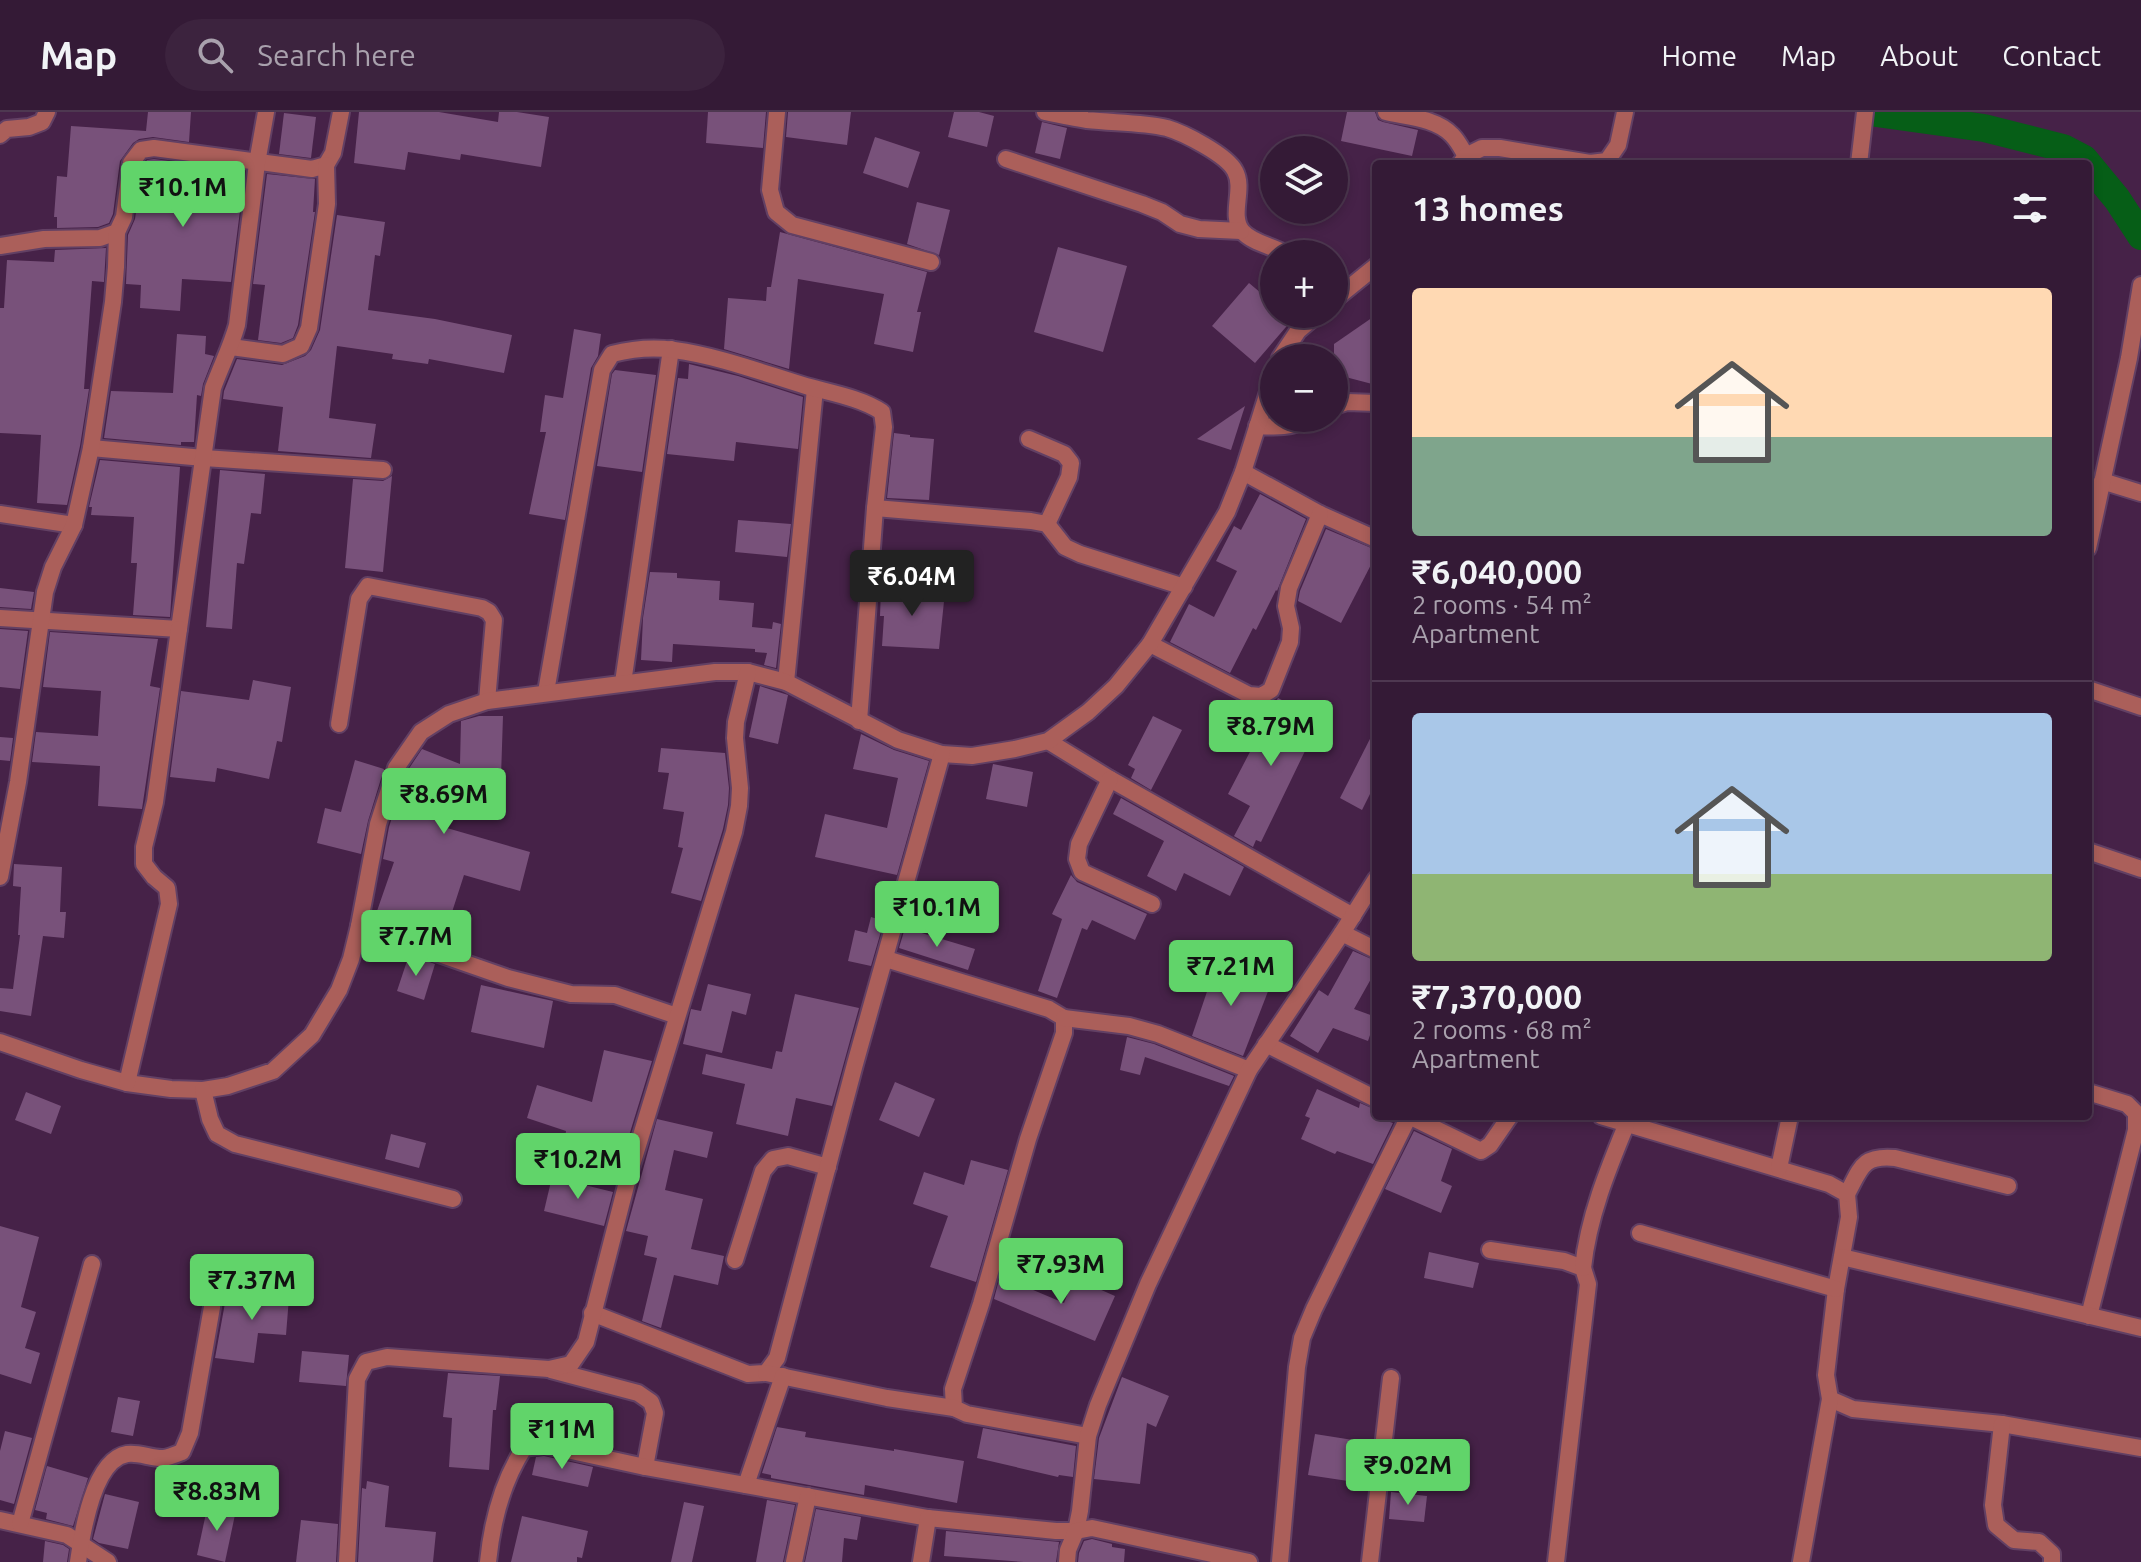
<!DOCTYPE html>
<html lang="en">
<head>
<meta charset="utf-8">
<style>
	body { margin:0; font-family:Ubuntu,sans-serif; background:#3c233e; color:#f1f3f6; height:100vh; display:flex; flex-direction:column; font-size:30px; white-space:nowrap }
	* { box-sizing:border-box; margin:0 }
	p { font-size:26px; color:#a9a1ad }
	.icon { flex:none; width:44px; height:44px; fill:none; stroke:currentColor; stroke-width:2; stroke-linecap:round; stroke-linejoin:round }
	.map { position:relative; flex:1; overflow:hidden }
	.side { position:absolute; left:1372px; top:48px; width:720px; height:960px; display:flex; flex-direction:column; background:#341a36; border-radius:8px; box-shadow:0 4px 12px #0003,0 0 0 2px #4e3851 }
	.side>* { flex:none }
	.tools { position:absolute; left:1260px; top:24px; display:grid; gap:16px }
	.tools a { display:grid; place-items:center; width:88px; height:88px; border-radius:50%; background:#341a36; box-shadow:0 4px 12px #0003,0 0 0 2px #4e3851; font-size:40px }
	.price { position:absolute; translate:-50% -68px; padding:0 18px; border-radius:8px; background:#61d46a; color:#111; font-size:26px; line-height:52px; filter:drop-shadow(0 2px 4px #0008) }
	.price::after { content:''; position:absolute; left:50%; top:48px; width:24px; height:18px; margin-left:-12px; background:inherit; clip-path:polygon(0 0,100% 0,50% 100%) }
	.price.selected { background:#222; color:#fff }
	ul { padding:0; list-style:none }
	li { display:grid; align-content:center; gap:16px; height:424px; padding:0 40px }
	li+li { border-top:2px solid #4e3851 }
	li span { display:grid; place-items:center; height:248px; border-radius:8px; color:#555 }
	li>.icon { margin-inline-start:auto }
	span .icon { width:144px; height:144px; fill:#fffc; stroke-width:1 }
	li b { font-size:34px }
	h2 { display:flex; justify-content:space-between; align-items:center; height:96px; padding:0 40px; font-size:34px }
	header { display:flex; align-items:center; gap:48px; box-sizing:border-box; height:112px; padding:0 40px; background:#341a36; border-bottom:2px solid #4e3851 }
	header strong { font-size:38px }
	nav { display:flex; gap:44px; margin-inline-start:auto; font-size:28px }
	.search { width:560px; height:72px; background:#3c233e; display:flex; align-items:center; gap:20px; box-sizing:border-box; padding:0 28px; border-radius:44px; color:#a9a1ad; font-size:30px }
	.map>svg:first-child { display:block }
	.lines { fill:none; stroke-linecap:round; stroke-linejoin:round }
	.canal { stroke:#065e17; stroke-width:28 }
	.building { fill:#78517a }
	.minor-casing { stroke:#624064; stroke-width:20 }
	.minor { stroke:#ab5f5a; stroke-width:16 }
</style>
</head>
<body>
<header>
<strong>Map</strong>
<div class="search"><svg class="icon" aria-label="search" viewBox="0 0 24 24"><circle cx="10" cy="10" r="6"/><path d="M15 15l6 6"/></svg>Search here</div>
<nav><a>Home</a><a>Map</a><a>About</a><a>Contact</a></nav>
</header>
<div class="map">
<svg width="2141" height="1450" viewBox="0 0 2141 1450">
	<rect width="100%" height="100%" fill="#462248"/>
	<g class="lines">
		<path class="canal" d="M1869,0L1984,16L2063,36L2084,47L2117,87L2141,124"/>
	</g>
	<g class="building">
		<path d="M148,0H191L189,30L153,25L139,27L133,31L120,49L113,102L109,111L98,115L57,116V105H54L57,64L67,65L71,14L146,19Z"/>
		<path d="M359,0H439L498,10L499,0H517L549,5L541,55L461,42L460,48L408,40L405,58L354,51Z"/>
		<path d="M708,0H766L763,36L706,31Z"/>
		<path d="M788,0H851L847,33L786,25Z"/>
		<path d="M954,0H979L994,4L987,35L948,25Z"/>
		<path d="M1347,0H1375L1378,8L1383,10L1418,18L1412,44L1341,29Z"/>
		<path d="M284,1L316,5L311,46L279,42Z"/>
		<path d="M1042,10L1067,16L1060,47L1035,41Z"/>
		<path d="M875,25L920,40L908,76L863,61Z"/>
		<path d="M154,47L245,59L231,170L182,167L180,199L140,196L141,173L126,172L128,123L135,107L142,55L147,48Z"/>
		<path d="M267,62L315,67L313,100H315L298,213L293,226L281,231L258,228L265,173L253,172Z"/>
		<path d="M917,90L950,98L939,143L907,132Z"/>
		<path d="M337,103L385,110L380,144L375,143L368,198L435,207L512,223L504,261L429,247L428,252L392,247L393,242L337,234L329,306L376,312L371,346L278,339L283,295L223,287L224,279L237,247L282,253L305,244L311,238L320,218Z"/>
		<path d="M780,120L927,160L917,200H921L913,240L874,232L884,182L798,167L789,257L724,237L728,186L766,189L767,175H771Z"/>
		<path d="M1058,135L1127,154L1103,240L1034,220Z"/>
		<path d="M106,136L104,170L92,169L84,277H89L80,334L67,393L37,391L41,323L0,321V196H4L7,148L54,150L55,138Z"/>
		<path d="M1249,171L1274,192V202H1285L1292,208L1255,251L1212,214Z"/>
		<path d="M1376,203V273L1334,262V232Z"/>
		<path d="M574,217L601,222L598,244L591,256L565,408L529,402L546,320H540L545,283L563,286Z"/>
		<path d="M177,222L206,224L205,242L214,244L203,272L201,284L197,283L194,330H181V333L104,326L111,279L173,281Z"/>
		<path d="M689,252L738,264L803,285L798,337L736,330L734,349L667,342L678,266L688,267Z"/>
		<path d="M615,258L656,263L642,360L597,354L612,262Z"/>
		<path d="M1245,294L1231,338L1197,327Z"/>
		<path d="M894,321L910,323V325L934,327L929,388L887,386Z"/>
		<path d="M100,348L180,355L170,505L133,503L137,451H131L134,405L91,403L92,395H89Z"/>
		<path d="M220,358L265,362L261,402L251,401L244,452L237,451L232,517L206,515Z"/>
		<path d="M392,364L383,460L345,456L353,367L383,369Z"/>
		<path d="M1260,382L1306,407L1277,479L1276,478L1256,518L1253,516L1230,561L1170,530L1189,492L1214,505L1237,459L1216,449L1234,414L1241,418Z"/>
		<path d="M738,408L791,412L787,445L735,440Z"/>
		<path d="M1326,417L1376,438V443L1341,511L1298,489L1300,479Z"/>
		<path d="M650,460L677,461V466L720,469L719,488L754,491L752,515L772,517L773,510L781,512L776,556L764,553L767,541L755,540V537L673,532L672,550L641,548L643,506Z"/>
		<path d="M0,476L34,480L31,497L0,495Z"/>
		<path d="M881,477L945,480L939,537L882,534L884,504H880Z"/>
		<path d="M0,517L28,519L20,577L0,575Z"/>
		<path d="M50,520L158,527L150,574L160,576L142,697L98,694L100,654L32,650L36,620L98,624L101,579L43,575Z"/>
		<path d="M253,568L291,575L282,630L277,629L269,667L217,656L215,670L170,665L181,579L249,588Z"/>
		<path d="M760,574L788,583L778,632L749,625Z"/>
		<path d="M1278,586L1320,608L1261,730L1256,728L1253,735L1234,724L1250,694L1228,682Z"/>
		<path d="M479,604H503L501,665L459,663L440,714L530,740L520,779L464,763L442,831L415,822L418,814L377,799L394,750L383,747L389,715L406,661L422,637L460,652L461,609Z"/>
		<path d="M1153,604L1182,618L1151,678L1131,666L1135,657L1128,653Z"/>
		<path d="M1376,615V670L1362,698L1340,686Z"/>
		<path d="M861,622L894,638L929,649L897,763L815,745L825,702L887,716L898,666L853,657Z"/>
		<path d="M0,625L13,626L10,649L0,648Z"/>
		<path d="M661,636L725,641L729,676L728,693L723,717L701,789L671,781L683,736L678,735L684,700L663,697L669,661L658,660Z"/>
		<path d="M355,648L384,657L368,709L361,742L317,731L325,696L341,700Z"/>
		<path d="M993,652L1033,660L1027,695L986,687Z"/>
		<path d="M1121,686L1244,755L1230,784L1184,761L1176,779L1147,764L1164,729L1113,702Z"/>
		<path d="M14,752L62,755L60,800H66L64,826L43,824L31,904L0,899V876L13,877L20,823H18L21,775L13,774Z"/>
		<path d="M1071,763L1077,770L1147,802L1135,828L1092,808L1087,818L1082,816L1057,886L1038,879L1062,807L1052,802Z"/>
		<path d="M871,805L884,809L871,854L848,849L855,818L867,821Z"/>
		<path d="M905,816L975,837L968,858L899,836Z"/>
		<path d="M1353,839L1376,849V858L1354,897L1376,905L1368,929L1333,916L1318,941L1290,924L1319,878L1328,884Z"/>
		<path d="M409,843L435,852L424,888L397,879Z"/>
		<path d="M1217,850L1272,869L1243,944L1192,924Z"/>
		<path d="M708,872L751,882L746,903L732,899L722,941L683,932L691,897L701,899Z"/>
		<path d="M481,873L553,889L544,936L471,920Z"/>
		<path d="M795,882L859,896L832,994L796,986L788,1024L736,1012L745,972L702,962L706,942L772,957L776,939L782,940Z"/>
		<path d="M1127,925L1154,932L1234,964L1229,974L1145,945L1140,963L1120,958Z"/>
		<path d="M604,938L652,949L624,1040L565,1026L566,1019L527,1006L537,973L592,990Z"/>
		<path d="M895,970L935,987L919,1025L879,1008Z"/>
		<path d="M1317,977L1359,996L1360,991L1376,998V1004H1392L1390,1010L1393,1011L1373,1052L1337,1039L1335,1042L1301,1027L1310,1006L1305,1004Z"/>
		<path d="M26,980L61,994L51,1022L15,1008Z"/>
		<path d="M657,1007L713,1020L707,1046L674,1038L665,1078L703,1087L691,1137L724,1144L718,1173L674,1163L661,1216L642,1209L657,1146L644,1143L648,1124L626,1119Z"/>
		<path d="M1414,1019L1452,1037L1441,1069L1452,1074L1441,1101L1385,1077Z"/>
		<path d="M391,1022L426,1031L419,1056L385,1047Z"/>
		<path d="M971,1048L1008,1058L976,1170L930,1155L948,1104L913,1092L924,1060L964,1073Z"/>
		<path d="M552,1065L613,1080L604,1114L544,1099Z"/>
		<path d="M0,1114L39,1125L21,1195L36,1200L25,1236L40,1241L31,1272L0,1262Z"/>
		<path d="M1429,1140L1479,1151L1473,1176L1424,1166Z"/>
		<path d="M1000,1164L1064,1191L1074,1166L1115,1184L1095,1229L994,1187Z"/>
		<path d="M266,1171L290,1173L286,1223L258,1221L254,1251L215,1246L227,1180L265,1186Z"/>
		<path d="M302,1239L349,1243L346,1274L299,1270Z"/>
		<path d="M448,1261L500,1264L496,1298H493L489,1358L449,1355L452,1306L443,1305Z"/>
		<path d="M1122,1265L1169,1284L1156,1315L1147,1311L1140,1372L1094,1367L1099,1326Z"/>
		<path d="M118,1285L140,1289L133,1324L111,1320Z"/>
		<path d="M777,1315L806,1320L805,1325L894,1339V1337L964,1349L957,1391L865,1373L864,1383L771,1366V1363L762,1361Z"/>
		<path d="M983,1316L1076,1334L1073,1365L1059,1363L1058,1365L977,1346Z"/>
		<path d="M5,1319L32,1326L14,1392L0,1388V1339Z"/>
		<path d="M1315,1322L1372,1331L1368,1372L1308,1363Z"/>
		<path d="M544,1344L593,1355L588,1375L532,1363L536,1345Z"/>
		<path d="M47,1354L88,1366L73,1414L46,1407L47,1401L35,1398Z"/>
		<path d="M367,1369L389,1374L385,1415L436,1420L433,1450H358L362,1376L366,1377Z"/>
		<path d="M1391,1380L1427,1384L1424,1410L1389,1407Z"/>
		<path d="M105,1382L139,1390L128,1437L99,1431L93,1427Z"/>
		<path d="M767,1388L795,1393L783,1450H756Z"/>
		<path d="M684,1390L704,1394L692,1450H671Z"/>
		<path d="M208,1392L236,1398L225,1450L197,1443Z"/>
		<path d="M816,1397L861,1405L857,1428L844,1426L842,1450H805Z"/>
		<path d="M522,1404L588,1419L582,1446L577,1445V1450H511Z"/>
		<path d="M301,1408L338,1412L336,1450H296Z"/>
		<path d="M946,1419L1059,1430L1056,1450H1024L944,1444Z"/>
		<path d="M1092,1427L1112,1432V1435L1125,1437L1124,1450H1078L1079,1441L1084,1429Z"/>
		<path d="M45,1429L63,1433L69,1437L67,1450H43Z"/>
	</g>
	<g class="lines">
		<g class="minor-casing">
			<g id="minor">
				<path d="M777,0L770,78L776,100L792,113L931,150"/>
				<path d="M1045,0C1059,3 1073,6 1087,8C1114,11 1141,10 1167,16C1184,21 1227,43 1235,59C1245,77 1229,103 1242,119C1252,131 1273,134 1286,142"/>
				<path d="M1386,0C1407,5 1436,6 1452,23C1458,29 1462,37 1466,44"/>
				<path d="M0,23L7,17L29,15L42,10L47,0"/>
				<path d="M1006,47L1142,92L1162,100L1180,112L1199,117L1241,119"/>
				<path d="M1460,52L1466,44L1482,36H1500L1590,51L1607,49L1618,33L1625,0"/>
				<path d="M1859,52L1865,0"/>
				<path d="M0,134L44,127L100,126L117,120L124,105L131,51L141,38L154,36L312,57L326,53L333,41L341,0"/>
				<path d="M1334,188L1376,154"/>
				<path d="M231,235L283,242L301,234L309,216L327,92L326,53"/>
				<path d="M1280,246L1298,219L1318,202"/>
				<path d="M1334,294L1347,290L1376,291"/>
				<path d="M1257,314C1275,315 1293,316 1309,306"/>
				<path d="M1029,327L1064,342L1071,351L1069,365L1047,412"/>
				<path d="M91,336L204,346L383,358"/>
				<path d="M1243,360L1320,402L1376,427"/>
				<path d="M2102,369L2141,381"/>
				<path d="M875,396L1031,409L1047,412L1065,435L1080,442L1184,475"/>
				<path d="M0,402L74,413"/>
				<path d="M2088,436L2129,246L2141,173"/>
				<path d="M0,506L179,517L213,276C221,254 231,235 237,213L257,51L266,0"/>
				<path d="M1150,532L1249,583L1261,584L1271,578L1290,530L1291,516L1286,494L1289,476L1320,402"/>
				<path d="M786,570L815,277"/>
				<path d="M623,571L671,237"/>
				<path d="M2088,577L2141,595"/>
				<path d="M546,580L602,258L612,242C632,237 653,235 674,238C719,244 763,261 806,274C831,281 861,286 882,300L884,315L875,396L859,609"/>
				<path d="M339,612L359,487L368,474L482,496L489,500L494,508L487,589"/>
				<path d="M1048,629L1110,667L1353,804"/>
				<path d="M1110,667L1079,732L1077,747L1082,760L1152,792"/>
				<path d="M2088,739L2141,757"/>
				<path d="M0,765L18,670L45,480L53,455L74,413L91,336L113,190L116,155L117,120"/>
				<path d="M359,814L508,866L571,882L615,883L677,904"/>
				<path d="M1342,821L1376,838"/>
				<path d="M886,847L1049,897L1064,906V921L1028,1027L981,1192L953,1277L954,1296L967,1302L1088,1324"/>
				<path d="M1064,906L1129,914L1158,922L1249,958"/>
				<path d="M0,930L81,958L127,971L171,977L203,978L228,974L273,959L312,923L339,878L351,847L359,814L378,712L396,656L421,620L449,602L487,589L715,560H748L786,570L898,628L942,642L972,644L1015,637L1048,629L1088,600L1116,574L1150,532L1227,400L1243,360L1274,261"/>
				<path d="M1266,932L1376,987"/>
				<path d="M127,971L169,792L167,776L154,765L144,752V735L155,690L179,517"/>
				<path d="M203,978L210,1007L217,1022L235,1032L453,1087"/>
				<path d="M2088,980L2127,992L2136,1001V1018L2089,1204"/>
				<path d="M1409,1004L1481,1039L1490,1033L1510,1004"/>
				<path d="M1601,1004L1829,1072L1847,1082L1849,1105L1836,1177L1826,1263L1830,1287L1853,1297L2002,1312L2141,1336"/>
				<path d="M1779,1056L1790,1004"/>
				<path d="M1847,1082C1861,1056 1862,1043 1895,1046L2008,1074"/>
				<path d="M1640,1121L1836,1177"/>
				<path d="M1490,1138L1564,1149L1583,1156L1588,1172L1556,1450"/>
				<path d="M1842,1145L2141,1216"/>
				<path d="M735,1148L763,1059L773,1047L788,1044L828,1055"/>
				<path d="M1583,1156C1588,1106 1608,1057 1627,1011"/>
				<path d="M592,1201L748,1262L766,1261L777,1246L855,952L942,642"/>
				<path d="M551,1258L638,1281L651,1290L655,1301L645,1355"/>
				<path d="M766,1261L887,1286L954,1296"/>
				<path d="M2002,1312L1993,1393L1996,1413L2014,1428L2039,1430L2052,1442V1450"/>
				<path d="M746,1373L783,1264"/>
				<path d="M0,1408L67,1423L108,1450"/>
				<path d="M20,1412L92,1152"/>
				<path d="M78,1450C82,1422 93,1348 127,1342C139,1340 152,1347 164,1346C170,1345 177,1342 182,1340L190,1321L212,1195"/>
				<path d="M347,1450L357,1267L366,1250L387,1245L549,1257L571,1252L586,1230L628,1066L734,720L739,694L740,676L735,626L736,610L748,560"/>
				<path d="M488,1450C492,1410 502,1370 524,1336L544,1333L645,1355L928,1406L1056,1419H1076L1080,1399L1088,1324L1098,1293L1148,1172L1249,958L1342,821L1376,767"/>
				<path d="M794,1450L808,1384"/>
				<path d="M921,1450L928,1406"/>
				<path d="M1067,1450L1068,1438L1076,1419L1092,1416L1249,1450"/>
				<path d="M1280,1450L1297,1255L1302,1226L1314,1197L1409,1004"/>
				<path d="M1370,1450L1391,1266"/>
				<path d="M1801,1450L1830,1287"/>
			</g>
		</g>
		<use href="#minor" class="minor"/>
	</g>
</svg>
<div class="tools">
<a><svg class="icon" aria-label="layers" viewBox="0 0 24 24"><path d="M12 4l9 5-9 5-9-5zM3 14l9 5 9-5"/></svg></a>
<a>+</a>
<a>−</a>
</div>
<b class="price" style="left:183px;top:117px">₹10.1M</b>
<b class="price selected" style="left:912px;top:506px">₹6.04M</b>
<b class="price" style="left:1271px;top:656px">₹8.79M</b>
<b class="price" style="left:444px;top:724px">₹8.69M</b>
<b class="price" style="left:937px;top:837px">₹10.1M</b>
<b class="price" style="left:416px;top:866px">₹7.7M</b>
<b class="price" style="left:1231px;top:896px">₹7.21M</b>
<b class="price" style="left:578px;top:1089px">₹10.2M</b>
<b class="price" style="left:1061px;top:1194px">₹7.93M</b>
<b class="price" style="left:252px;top:1210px">₹7.37M</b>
<b class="price" style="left:562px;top:1359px">₹11M</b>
<b class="price" style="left:1408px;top:1395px">₹9.02M</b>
<b class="price" style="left:217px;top:1421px">₹8.83M</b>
<section class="side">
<h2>13 homes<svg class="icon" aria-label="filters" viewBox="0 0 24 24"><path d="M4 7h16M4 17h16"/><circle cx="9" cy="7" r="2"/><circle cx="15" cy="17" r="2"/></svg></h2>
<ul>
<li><span style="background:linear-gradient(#ffd9b3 60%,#7fa58c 0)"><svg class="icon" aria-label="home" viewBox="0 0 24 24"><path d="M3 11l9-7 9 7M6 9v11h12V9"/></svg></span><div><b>₹6,040,000</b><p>2 rooms · 54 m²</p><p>Apartment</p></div></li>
<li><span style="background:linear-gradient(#a9c7e8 65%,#8fb573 0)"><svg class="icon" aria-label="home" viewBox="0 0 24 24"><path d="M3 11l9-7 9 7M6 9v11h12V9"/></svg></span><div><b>₹7,370,000</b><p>2 rooms · 68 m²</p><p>Apartment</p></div></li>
</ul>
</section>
</div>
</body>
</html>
